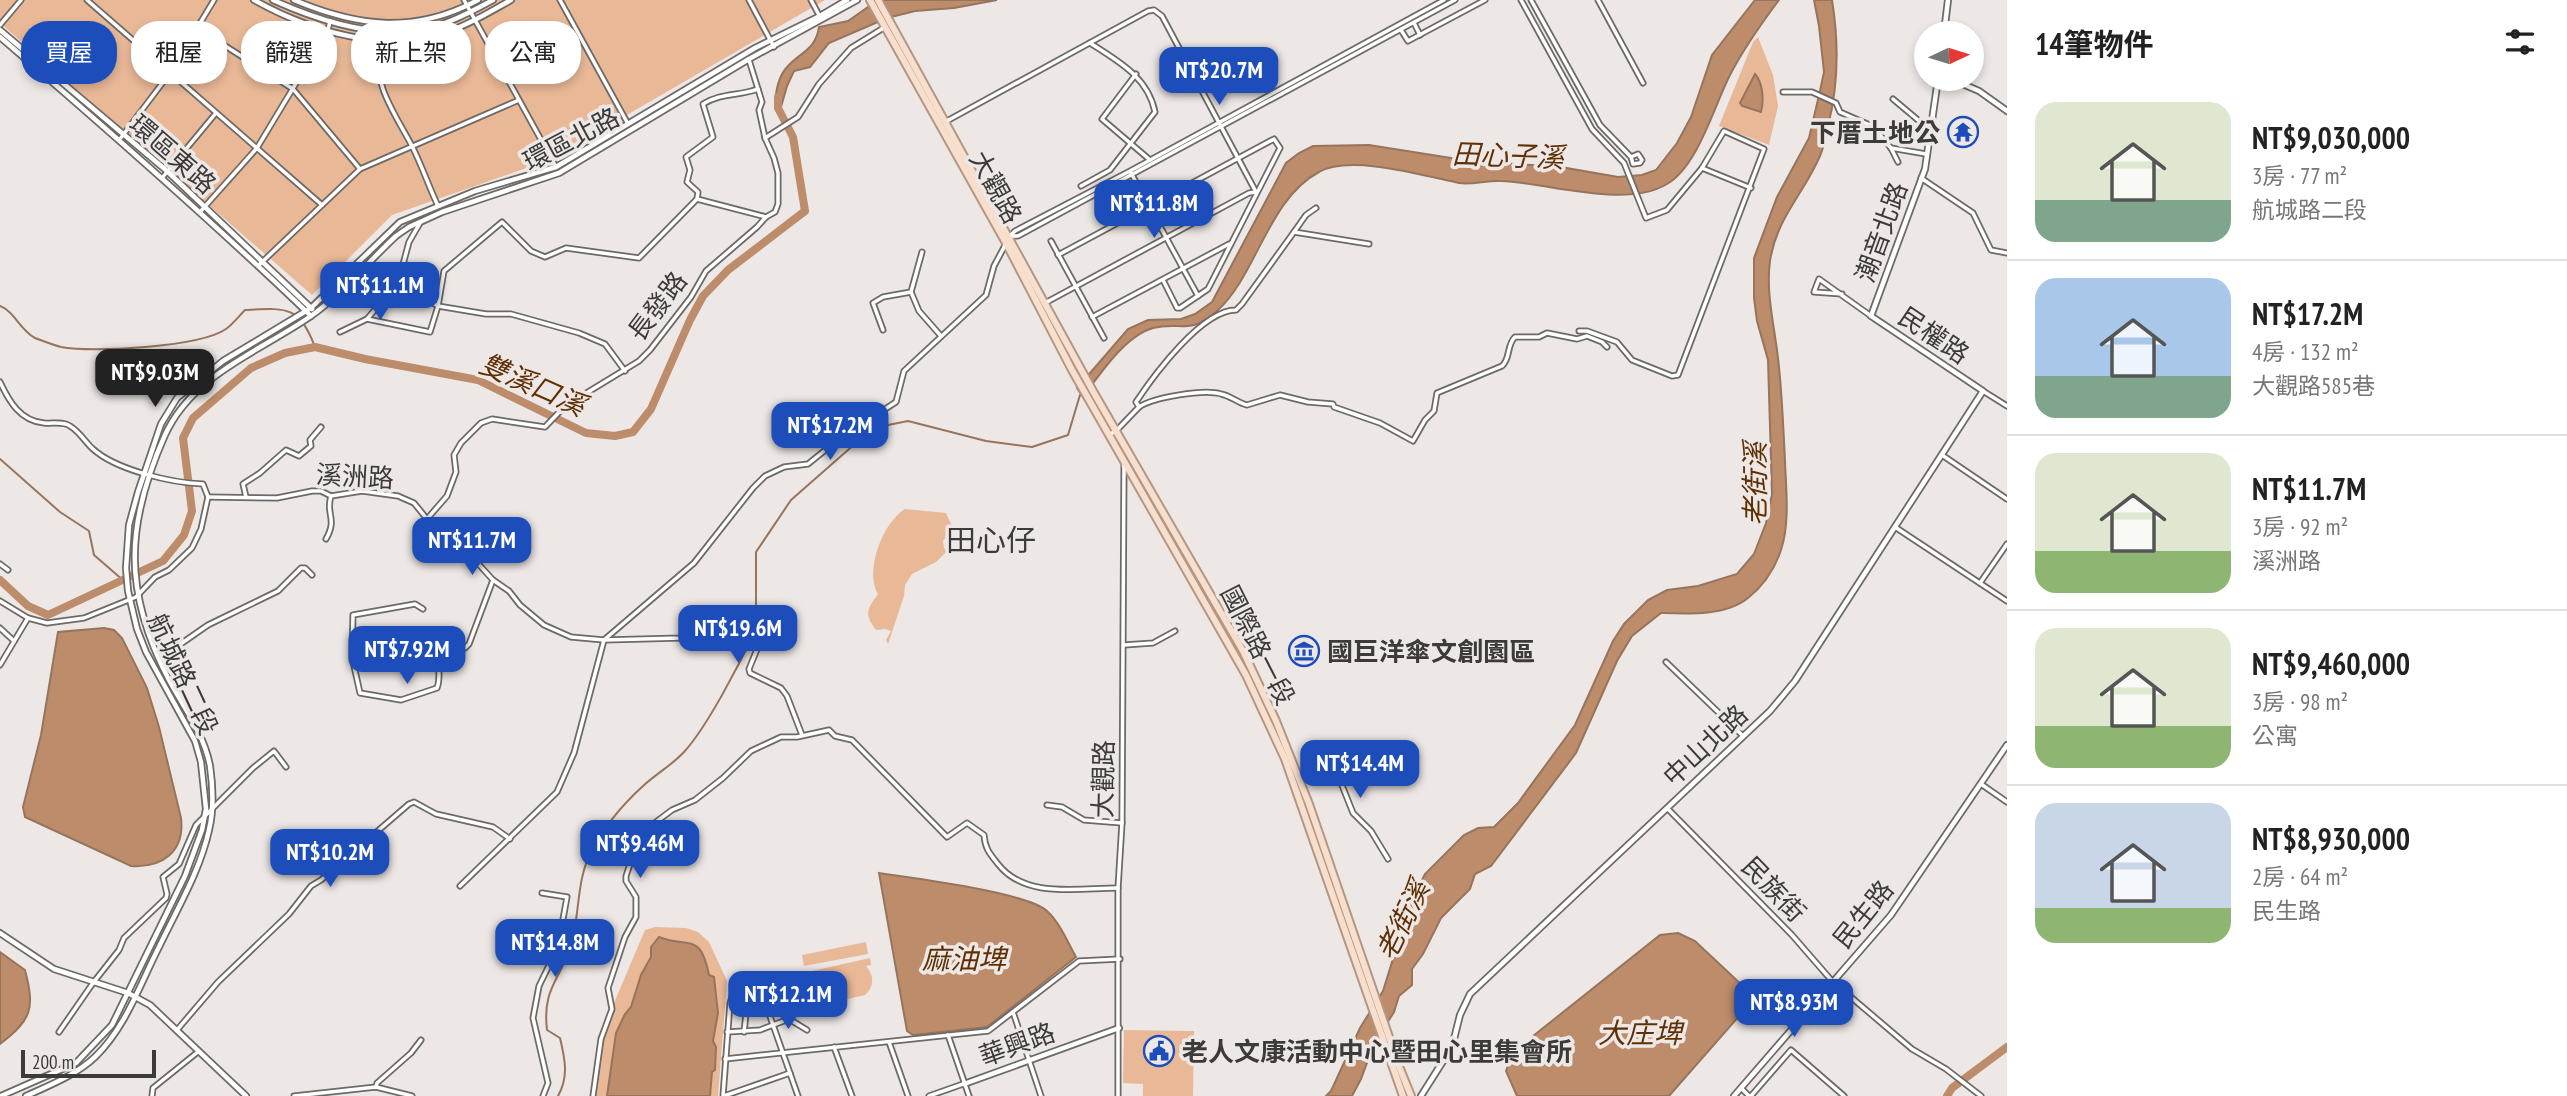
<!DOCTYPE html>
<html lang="zh-TW">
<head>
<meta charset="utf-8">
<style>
	body { margin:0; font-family:"PT Sans Narrow","Noto Sans TC",sans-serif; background:#f2f2f2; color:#222; height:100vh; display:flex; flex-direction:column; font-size:26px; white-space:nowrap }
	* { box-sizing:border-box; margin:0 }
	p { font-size:23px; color:#767676 }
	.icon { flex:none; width:38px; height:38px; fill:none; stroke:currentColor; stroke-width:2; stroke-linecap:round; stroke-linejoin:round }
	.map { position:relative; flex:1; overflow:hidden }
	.panel { display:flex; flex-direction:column; background:#fff; width:560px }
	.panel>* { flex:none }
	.guide { position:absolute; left:21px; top:21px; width:665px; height:63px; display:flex; gap:14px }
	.needle { width:46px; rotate:86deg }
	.tools { position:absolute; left:1914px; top:21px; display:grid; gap:14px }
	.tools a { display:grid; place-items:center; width:70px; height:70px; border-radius:50%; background:#fff; box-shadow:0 4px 10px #0003; font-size:35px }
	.scale { position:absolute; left:21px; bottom:18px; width:135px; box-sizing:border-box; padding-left:7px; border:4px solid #3d3b3a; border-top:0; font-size:19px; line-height:24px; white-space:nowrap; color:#3d3b3a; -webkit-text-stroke:5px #ede8e6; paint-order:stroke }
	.price { position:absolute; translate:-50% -60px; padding:0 16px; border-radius:14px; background:#1c4dba; color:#fff; font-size:23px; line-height:46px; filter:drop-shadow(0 2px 4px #0008) }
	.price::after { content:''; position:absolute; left:50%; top:42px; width:21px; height:16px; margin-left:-10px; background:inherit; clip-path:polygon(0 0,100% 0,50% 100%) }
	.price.on { background:#222; color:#fff }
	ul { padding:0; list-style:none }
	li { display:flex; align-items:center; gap:21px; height:175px; padding:0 28px }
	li+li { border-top:2px solid #e0e0e0 }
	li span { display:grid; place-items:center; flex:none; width:196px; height:140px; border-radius:21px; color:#555 }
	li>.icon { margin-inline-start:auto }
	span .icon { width:84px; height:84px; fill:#fffc; stroke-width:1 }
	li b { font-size:30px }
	h2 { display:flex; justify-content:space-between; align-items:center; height:84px; padding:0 28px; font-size:30px }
	.pill { padding:0 24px; border-radius:28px; background:#fff; box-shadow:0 4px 10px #0003; font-size:24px; line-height:63px }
	.pill.on { background:#1c4dba; color:#fff }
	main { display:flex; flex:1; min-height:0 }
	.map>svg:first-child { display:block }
	.green { fill:#e9b897 }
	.water { fill:#bd8c6a; stroke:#97745c; stroke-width:2 }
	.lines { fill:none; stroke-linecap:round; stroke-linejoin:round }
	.stream { stroke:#97745c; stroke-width:2 }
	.river { stroke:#bd8c6a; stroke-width:8 }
	.minor-casing { stroke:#6d6966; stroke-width:7 }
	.tertiary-casing { stroke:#6d6966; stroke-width:8 }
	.primary-casing { stroke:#b39784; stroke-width:10 }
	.minor { stroke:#fff; stroke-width:3.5 }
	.tertiary { stroke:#fff; stroke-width:4.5 }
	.primary { stroke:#f8decd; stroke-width:6 }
	.labels { text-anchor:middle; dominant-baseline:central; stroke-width:7; stroke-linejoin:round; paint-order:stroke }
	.poi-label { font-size:26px; font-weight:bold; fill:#3d3b3a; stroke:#ede8e6; text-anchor:start }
	.street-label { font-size:26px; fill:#3d3b3a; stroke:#ede8e6 }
	.water-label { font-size:28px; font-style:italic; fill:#603005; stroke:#ede8e6 }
	.quarter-label { font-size:30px; fill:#3d3b3a; stroke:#ede8e6 }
</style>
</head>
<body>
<main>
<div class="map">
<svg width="2007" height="1096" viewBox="0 0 2007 1096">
	<rect width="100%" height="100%" fill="#ede8e6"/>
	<g class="green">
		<path d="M0,0H825L601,130L532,166L392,215L312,295L0,23Z"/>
		<path d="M1758,37L1773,75L1778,106L1769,145L1719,126L1753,42Z"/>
		<path d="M905,509L946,513L953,528L943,541L944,548L947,551L936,562L912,574L905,585L904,596L888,644L886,640L891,631L885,629L876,630C864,614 867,609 878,594C864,571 883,522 905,509Z"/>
		<path d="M655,927L686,928L698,932L709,942L727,981L718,1096H595L602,1041L614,1003L645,930Z"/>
		<path d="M866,942L868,954L804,966L802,955Z"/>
		<path d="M870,958L871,965L866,966C874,975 875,986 865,995L826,1004L812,999L808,987L810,978L804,979L803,973Z"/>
		<path d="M1124,1030L1194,1031L1193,1096H1143V1084L1123,1083Z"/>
	</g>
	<g class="water">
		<path d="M878,0H997L954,8L915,11L887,18L829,43L810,67L794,71L787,86L781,107L775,104C776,91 778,76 788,66C801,52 816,49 819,27L848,21Z"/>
		<path d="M1755,0H1779C1761,24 1744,48 1730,75C1714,106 1698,166 1667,184C1626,209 1549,183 1501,181C1487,180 1473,185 1459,183C1425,176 1350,154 1319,172C1268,199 1257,275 1217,311C1189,336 1181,321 1153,328C1125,336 1100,374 1083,397L1077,388L1128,329L1148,320L1181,319L1195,314L1212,302L1286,163L1299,153L1313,146L1369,145L1470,161L1561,167L1618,177L1642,175L1656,170L1677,143L1691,117L1712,55Z"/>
		<path d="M1814,0H1832C1839,43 1839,83 1828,126C1826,136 1824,147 1820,156C1803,195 1777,217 1770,261C1766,290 1773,320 1777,350C1782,386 1783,424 1785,461C1786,489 1790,523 1781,550C1775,568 1763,586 1748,598C1726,616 1688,614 1661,613L1632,636L1617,661L1576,753L1491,866L1475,874L1470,889L1441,918L1423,954L1412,969V985L1399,996L1394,1012L1374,1044L1361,1079L1352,1096H1326L1331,1091L1360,1028L1383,991L1411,901L1425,874L1464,835L1478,828L1494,827L1518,803L1575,725L1613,641L1624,624L1648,600L1667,590L1698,586L1737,574L1754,554L1766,523L1772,494L1768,360L1757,321L1754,298V258L1777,197L1809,138L1820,91L1824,72L1819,26Z"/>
		<path d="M1755,74C1763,83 1764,100 1761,112L1742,106L1740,103Z"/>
		<path d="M104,628L114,630L122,638L147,688L159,727L181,818C185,852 162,868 131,866L25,817L23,807L41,735L58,632Z"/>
		<path d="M879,873C911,878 1026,892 1047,911C1060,923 1067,941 1076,957L987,1027L913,1035L907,1031Z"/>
		<path d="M1678,933L1695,941L1744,987L1747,1007L1669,1096H1517L1506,1071L1513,1052L1660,935Z"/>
		<path d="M659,937C689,949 700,931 709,975L714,977L718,1013L713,1041L716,1047L715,1070L712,1072L710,1096H607L616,1033L625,1014L631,1007L641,975L651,957V947Z"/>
		<path d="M0,952L25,970C35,1008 32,1020 0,1044Z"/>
	</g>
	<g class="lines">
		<g class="stream">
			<path d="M0,306C15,312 20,330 35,338C43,341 53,345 61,347C92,353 200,347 226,329C233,324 239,316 245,310C286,308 299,305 315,347"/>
			<path d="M0,459L60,512L89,531L94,555L124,581"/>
			<path d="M756,628V552L791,500L873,428L908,421L986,441L1032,447L1068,435L1080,395"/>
			<path d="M558,1096C569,1077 565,1059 560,1038L547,1030C542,988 560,981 571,945C580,915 576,881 591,852C604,827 622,805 643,786C656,774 672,765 684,752C707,727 739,665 754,633"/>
		</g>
		<g class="river">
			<path d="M0,580L28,606L48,615L163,561L184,535L192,511L183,438L193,418L251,368L285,353L315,347L365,359L478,380L586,433L615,436L633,432L651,409L690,320L703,296L728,270L805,211L793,137L778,108V97"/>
			<path d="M1947,1096L1952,1088L2007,1047"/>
		</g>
		<g class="minor-casing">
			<g id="minor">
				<path d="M87,0L322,205"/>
				<path d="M464,0L556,167"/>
				<path d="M560,0L628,124"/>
				<path d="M749,0L774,47"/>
				<path d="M811,0L820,17"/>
				<path d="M1521,0L1592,129L1624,163L1646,218L1667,210L1702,168L1724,131L1764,149L1678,375L1672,376L1632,360L1617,342L1587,331H1579"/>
				<path d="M1531,0L1600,125L1631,157L1633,164L1640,163L1642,160L1638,154L1631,157"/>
				<path d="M1598,0L1643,83"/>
				<path d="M1414,23L1420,35"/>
				<path d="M0,25L21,0"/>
				<path d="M197,28L293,89L360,169"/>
				<path d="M1401,30L1408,41L1485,0"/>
				<path d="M376,40C376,90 390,105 412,146C422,166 429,187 438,206"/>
				<path d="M1136,74L1102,119L1150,160"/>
				<path d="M1783,92H1812L1836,103L1840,112L1872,126L1891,148L1898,162"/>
				<path d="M1893,99L1931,131"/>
				<path d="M945,122L1148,11L1154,10L1162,16L1256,192"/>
				<path d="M765,138L798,117L819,84L851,48L885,27"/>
				<path d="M120,139L170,73L214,0"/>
				<path d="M1891,148L1926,154"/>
				<path d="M1702,168L1751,188"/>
				<path d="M1131,173L1198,296"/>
				<path d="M162,178L216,113"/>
				<path d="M1921,178L1973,213L1991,250L2007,253"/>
				<path d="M1081,186L1110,170L1155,112C1148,77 1118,61 1090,43"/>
				<path d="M697,199L698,192L687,182L690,170L686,157L713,137L703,104C720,93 739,96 758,89"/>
				<path d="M200,212L257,148L328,30L330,21"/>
				<path d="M1294,232L1306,215L1316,208"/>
				<path d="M1012,236H1018L1455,0"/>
				<path d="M1051,241L1104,338"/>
				<path d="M1058,255L1274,139L1280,148L1208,289L1180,308H1177L1163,280"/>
				<path d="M259,265L360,169L519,100"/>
				<path d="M398,283L438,306L486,314H511L579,333L605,344L625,371"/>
				<path d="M911,292L919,311L941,336"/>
				<path d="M911,292L922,252"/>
				<path d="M1842,294L1814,292L1819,279L1871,316"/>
				<path d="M1045,303L1249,193L1256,192"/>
				<path d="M1092,317L1229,244"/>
				<path d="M367,319L430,332L438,306L444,271L502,222L531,251L545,257L566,248L639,258L697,199L766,217"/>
				<path d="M883,330L873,303L883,297L911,292"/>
				<path d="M340,332L367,319L398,283L409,242L420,223"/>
				<path d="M0,382C9,401 20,421 44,423C53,424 63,421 70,426C80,432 85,442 93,449C116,470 172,483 203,484L208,497L201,529L192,548L169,570L155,577L136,597L84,618L47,623L28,618L0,601"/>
				<path d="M1983,391L2007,406"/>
				<path d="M1139,407C1154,397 1204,389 1221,394C1231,396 1238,403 1247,405L1280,395L1308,402L1333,404L1334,407L1380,423L1413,441L1425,420L1434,411L1437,393L1502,366C1511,358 1506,346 1515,337H1539L1547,333L1577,339L1587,336L1602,342L1607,347"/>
				<path d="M1109,435L1117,430L1139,407L1136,402C1154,375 1202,310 1236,310L1242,304L1294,232L1369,244"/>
				<path d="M1942,455L2007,499"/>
				<path d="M208,497L277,498L312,491H321L331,496L362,491L398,496L414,503L427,519L463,547L493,580L509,591L520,605L544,625L571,637L604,640L681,638L700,632L740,629L761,631"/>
				<path d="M246,497L243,484L260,473L286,450L299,456L311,446L310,440L321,427"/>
				<path d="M427,519L447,496L456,472L454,455L461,443L481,423L492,419L545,427L565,406L639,361L650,350L691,297L706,271L757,227L766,217L775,212L778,204V173L774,158L765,138L759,110L762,102L749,60"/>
				<path d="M1895,527L2007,601"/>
				<path d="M326,539C338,518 325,514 331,496"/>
				<path d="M0,564L8,570"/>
				<path d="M1980,583L2007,544"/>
				<path d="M423,609L415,604L353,615L352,657L360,693L401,700L437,688C442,676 435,664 443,652L465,648L469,644L493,580"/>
				<path d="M793,619L781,629L763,613L760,642L749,669L750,673L781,688L787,696L802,735"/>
				<path d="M0,628L14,641"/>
				<path d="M1124,645L1153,643L1175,631"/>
				<path d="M159,659L208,625L278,591L301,568H305L312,575"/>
				<path d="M1666,662L1743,736"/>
				<path d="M0,665L28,618"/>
				<path d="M1326,745L1353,813L1371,831L1388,859"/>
				<path d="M1981,784L2007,802"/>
				<path d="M1047,805L1062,807L1084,820L1122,823"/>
				<path d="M1667,808L1792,935L1832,981L1912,1049L1946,1069L1981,1096"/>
				<path d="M460,886L557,792L574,753L604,640L694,563L753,488L765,476L784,467L808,464L839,439L896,402L904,371L986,295L994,266L1010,236L1015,231L1130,171L1444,0"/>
				<path d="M542,893L567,897L558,947L539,986L533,1018L548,1083L543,1096"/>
				<path d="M1013,1012L1041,1096"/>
				<path d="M177,1030L218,982L289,914L311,886L321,880L409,804L414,802L436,814L493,827L510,839"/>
				<path d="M59,1032L93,983L119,950L124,938L166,898L167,894L163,877L179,864L196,825L253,768L274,751L286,767"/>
				<path d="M727,1032L760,1030L789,1019L807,1030"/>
				<path d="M744,1032L748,996"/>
				<path d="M948,1035L969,1096"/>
				<path d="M889,1042L908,1096"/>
				<path d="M834,1047L852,1096"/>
				<path d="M725,1059L988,1031L1079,961L1120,959"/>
				<path d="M376,1087L377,1083L411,1053L421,1040"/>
				<path d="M1741,1088L1749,1096"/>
				<path d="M152,1096L153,1088L199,1051"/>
				<path d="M294,1096L376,1087L412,1096"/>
				<path d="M593,1096L601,1039L612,1009L608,988L625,937L636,917V897L626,881V876L631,861L638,852L639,841L652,825L672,810L695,800L723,778L751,751L781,737H797L829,730L835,736L852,740L947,837L967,823L984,835C985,849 990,854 998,864C1025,899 1078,888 1118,888"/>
				<path d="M723,1096L730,1003L732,997L748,996L762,999L766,1005L798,1096"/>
				<path d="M724,1096L790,1073"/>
				<path d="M929,1096L963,1084"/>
				<path d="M1118,1096V888L1122,823L1124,465"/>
				<path d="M1751,1096L1791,1050L1844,1096"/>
			</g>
		</g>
		<g class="tertiary-casing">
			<g id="tertiary">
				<path d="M254,0C311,32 386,54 449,31C471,24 491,11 511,0"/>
				<path d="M273,0C315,19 367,36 413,31C441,28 469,13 493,0"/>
				<path d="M294,0C358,27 415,34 478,0"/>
				<path d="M0,30L167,171L312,309"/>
				<path d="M1944,33L1948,0"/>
				<path d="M0,37C106,128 210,219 311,316"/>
				<path d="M1951,79L1979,91L2007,111"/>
				<path d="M0,933L54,969L128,993L150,1005L246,1096"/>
				<path d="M964,1084L1119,1028"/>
				<path d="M1,1096L76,1063L112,1025L185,876L202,830L206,809L201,762L195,741L146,652L137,629L128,591L126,568L129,525L138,492L161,424L177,398L223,361L311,308L400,222L475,191L556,167L755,48L820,16L847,0"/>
				<path d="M26,1096C50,1085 76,1075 95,1057C126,1027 140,984 159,947C177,909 200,871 209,830C214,809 213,787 210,766C204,734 184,708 169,680C123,592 125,525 165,435C193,374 259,352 311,316C342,294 368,262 396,236L409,227L442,212L559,173L749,59L857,0"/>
				<path d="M1421,1096L1452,1047L1460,1015L1470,994L1770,711L1795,681L1983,391L1871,316L1925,169L1938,79"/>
				<path d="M1734,1096L1891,915L2007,745"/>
			</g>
		</g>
		<g class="primary-casing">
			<g id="primary">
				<path d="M870,0L1006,243L1072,370L1246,675L1285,759L1403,1096"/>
				<path d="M878,0L1094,393L1243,651L1276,721L1309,804L1400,1069L1411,1096"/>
			</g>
		</g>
		<use href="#minor" class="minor"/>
		<use href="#tertiary" class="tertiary"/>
		<use href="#primary" class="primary"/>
	</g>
	<defs>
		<g id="temple-ring" transform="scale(1.575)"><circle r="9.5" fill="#ede8e6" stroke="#1c4dba" stroke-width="1.5"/><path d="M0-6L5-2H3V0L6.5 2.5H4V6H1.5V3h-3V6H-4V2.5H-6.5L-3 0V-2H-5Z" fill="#1c4dba"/></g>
		<g id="museum-ring" transform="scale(1.575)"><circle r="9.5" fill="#ede8e6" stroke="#1c4dba" stroke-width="1.5"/><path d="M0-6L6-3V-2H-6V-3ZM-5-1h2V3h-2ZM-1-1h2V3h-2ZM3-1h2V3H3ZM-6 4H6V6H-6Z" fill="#1c4dba"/></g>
		<g id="civic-ring" transform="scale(1.575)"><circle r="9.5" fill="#ede8e6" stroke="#1c4dba" stroke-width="1.5"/><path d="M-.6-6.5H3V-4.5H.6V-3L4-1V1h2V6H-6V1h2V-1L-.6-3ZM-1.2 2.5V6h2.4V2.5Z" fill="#1c4dba"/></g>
	</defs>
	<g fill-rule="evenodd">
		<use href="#temple-ring" x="1963" y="132"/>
		<use href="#museum-ring" x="1304" y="651"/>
		<use href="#civic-ring" x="1159" y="1051"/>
	</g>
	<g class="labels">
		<g class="poi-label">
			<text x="1940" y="132" text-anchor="end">下厝土地公</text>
			<text x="1327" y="651">國巨洋傘文創園區</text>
			<text x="1182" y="1051">老人文康活動中心暨田心里集會所</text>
		</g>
		<g class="street-label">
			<text transform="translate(571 139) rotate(-28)">環區北路</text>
			<text transform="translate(173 154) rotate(41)">環區東路</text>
			<text transform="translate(996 187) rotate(61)">大觀路</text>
			<text transform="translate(1881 232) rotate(-70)">潮音北路</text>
			<text transform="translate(657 306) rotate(-53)">長發路</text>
			<text transform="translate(1934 335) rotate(34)">民權路</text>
			<text transform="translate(355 476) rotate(3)">溪洲路</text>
			<text transform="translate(1258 645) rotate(63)">國際路一段</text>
			<text transform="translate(183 674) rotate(65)">航城路二段</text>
			<text transform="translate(1705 745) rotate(-43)">中山北路</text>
			<text transform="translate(1103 779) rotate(-89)">大觀路</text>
			<text transform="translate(1774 889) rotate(46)">民族街</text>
			<text transform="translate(1863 914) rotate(-51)">民生路</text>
			<text transform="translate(1017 1044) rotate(-20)">華興路</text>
		</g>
		<g class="water-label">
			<text transform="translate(1508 155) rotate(2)">田心子溪</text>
			<text transform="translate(533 384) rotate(24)">雙溪口溪</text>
			<text transform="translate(1754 484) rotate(-90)">老街溪</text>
			<text transform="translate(1402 920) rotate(-64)">老街溪</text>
			<text x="964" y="958">麻油埤</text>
			<text x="1640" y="1032">大庄埤</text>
		</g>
		<g class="quarter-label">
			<text x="991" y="539">田心仔</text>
		</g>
	</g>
</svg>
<div class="tools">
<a><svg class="needle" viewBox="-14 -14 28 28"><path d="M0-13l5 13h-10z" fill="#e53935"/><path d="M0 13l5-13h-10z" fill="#767676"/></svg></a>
</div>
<div class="scale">200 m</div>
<b class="price" style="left:1219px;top:107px">NT$20.7M</b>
<b class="price" style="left:1154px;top:240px">NT$11.8M</b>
<b class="price" style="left:380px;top:322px">NT$11.1M</b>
<b class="price on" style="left:155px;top:409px">NT$9.03M</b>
<b class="price" style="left:830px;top:462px">NT$17.2M</b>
<b class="price" style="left:472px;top:577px">NT$11.7M</b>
<b class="price" style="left:738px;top:665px">NT$19.6M</b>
<b class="price" style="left:407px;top:686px">NT$7.92M</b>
<b class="price" style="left:1360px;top:800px">NT$14.4M</b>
<b class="price" style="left:640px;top:880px">NT$9.46M</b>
<b class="price" style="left:330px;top:889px">NT$10.2M</b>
<b class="price" style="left:555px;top:979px">NT$14.8M</b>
<b class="price" style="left:788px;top:1031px">NT$12.1M</b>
<b class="price" style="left:1794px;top:1039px">NT$8.93M</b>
<div class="guide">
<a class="pill on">買屋</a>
<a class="pill">租屋</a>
<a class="pill">篩選</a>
<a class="pill">新上架</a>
<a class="pill">公寓</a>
</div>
</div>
<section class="panel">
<h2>14筆物件<svg class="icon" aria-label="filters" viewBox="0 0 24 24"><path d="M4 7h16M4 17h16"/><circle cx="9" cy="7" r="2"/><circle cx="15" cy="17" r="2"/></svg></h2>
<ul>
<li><span style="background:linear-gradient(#dfe7d0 70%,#7fa58c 0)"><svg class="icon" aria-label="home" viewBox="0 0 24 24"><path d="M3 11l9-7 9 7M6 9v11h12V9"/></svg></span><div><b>NT$9,030,000</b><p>3房 · 77 m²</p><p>航城路二段</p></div></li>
<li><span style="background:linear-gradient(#a9c7e8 70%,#7fa58c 0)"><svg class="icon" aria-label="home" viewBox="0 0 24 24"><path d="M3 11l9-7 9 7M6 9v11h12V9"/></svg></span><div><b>NT$17.2M</b><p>4房 · 132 m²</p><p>大觀路585巷</p></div></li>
<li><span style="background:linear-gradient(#dfe7d0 70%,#8fb573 0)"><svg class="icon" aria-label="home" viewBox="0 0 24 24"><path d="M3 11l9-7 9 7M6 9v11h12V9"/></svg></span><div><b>NT$11.7M</b><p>3房 · 92 m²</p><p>溪洲路</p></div></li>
<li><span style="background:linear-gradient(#dfe7d0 70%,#8fb573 0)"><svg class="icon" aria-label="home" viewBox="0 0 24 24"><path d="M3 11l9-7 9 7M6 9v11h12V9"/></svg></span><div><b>NT$9,460,000</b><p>3房 · 98 m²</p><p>公寓</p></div></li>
<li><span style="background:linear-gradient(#c9d6e8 75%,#8fb573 0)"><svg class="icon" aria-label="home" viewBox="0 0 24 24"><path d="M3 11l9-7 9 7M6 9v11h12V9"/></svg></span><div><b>NT$8,930,000</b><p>2房 · 64 m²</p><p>民生路</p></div></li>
</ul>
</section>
</main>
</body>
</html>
